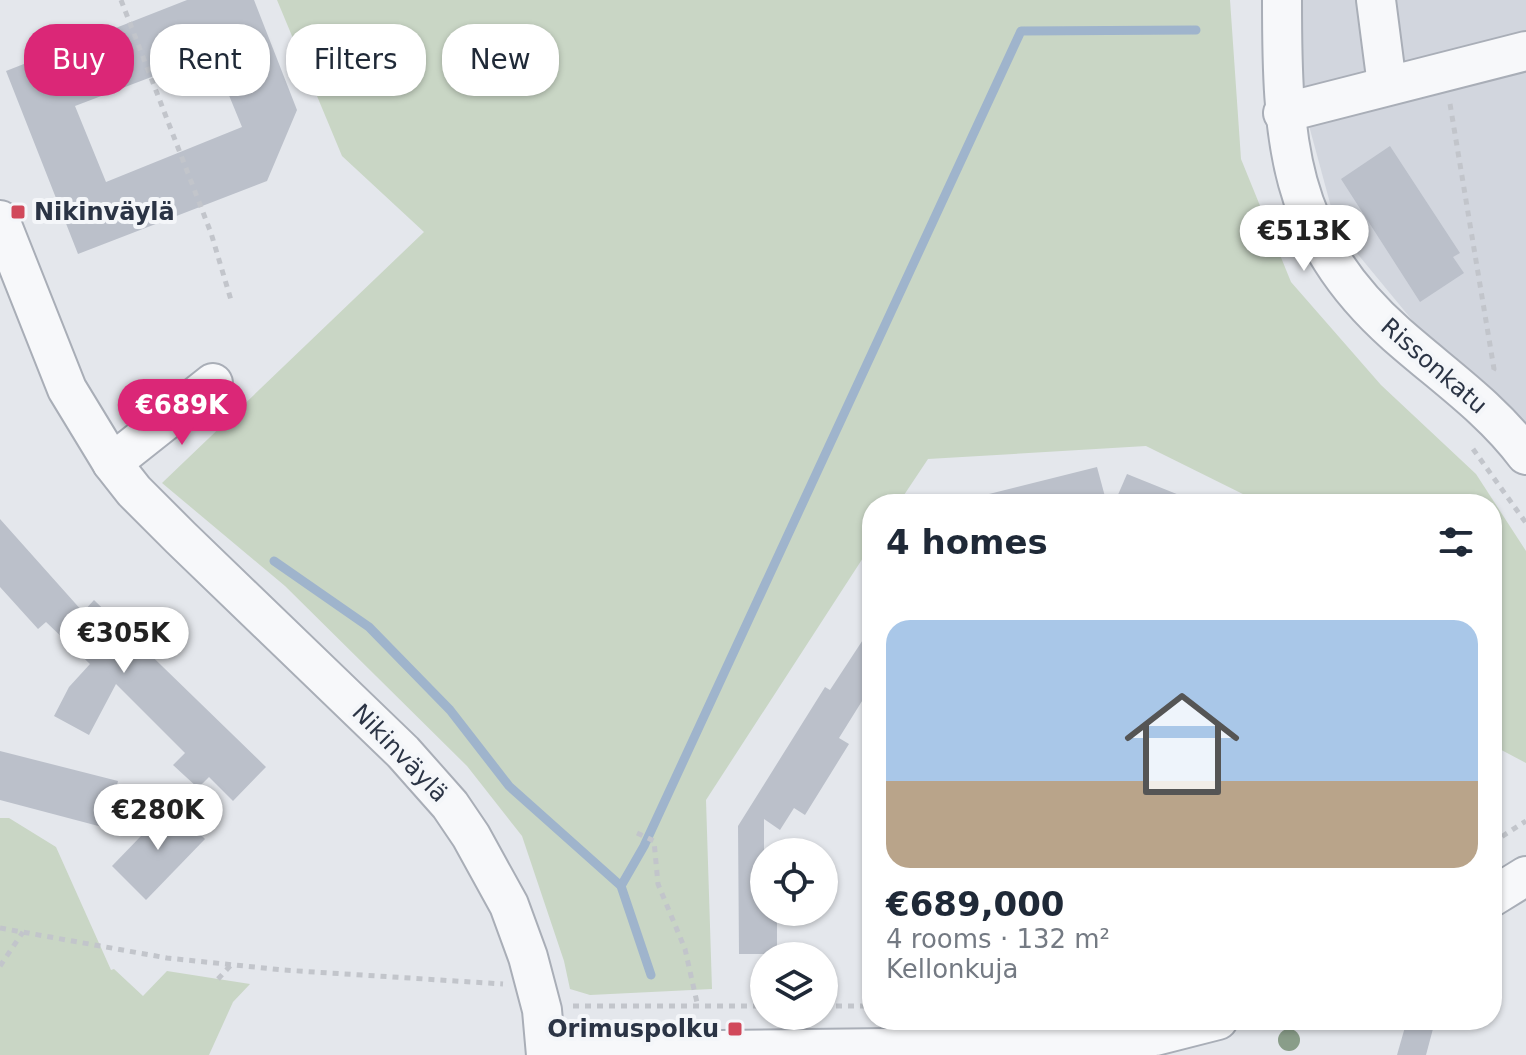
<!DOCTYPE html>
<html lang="en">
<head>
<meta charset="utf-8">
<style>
	body { margin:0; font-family:"DejaVu Sans",sans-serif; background:#f6f6f7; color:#1f2937; height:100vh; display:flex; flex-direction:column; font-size:30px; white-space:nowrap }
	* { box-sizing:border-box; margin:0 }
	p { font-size:26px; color:#747a83 }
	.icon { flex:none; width:44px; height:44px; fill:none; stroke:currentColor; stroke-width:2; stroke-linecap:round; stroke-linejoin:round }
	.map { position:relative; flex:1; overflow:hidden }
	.drawer { position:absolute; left:862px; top:494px; width:640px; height:536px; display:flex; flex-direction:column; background:#fff; border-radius:32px; box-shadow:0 2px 6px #0004 }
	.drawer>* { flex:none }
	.banner { position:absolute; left:24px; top:24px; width:718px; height:72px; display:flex; gap:16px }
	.tools { position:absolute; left:750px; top:838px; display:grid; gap:16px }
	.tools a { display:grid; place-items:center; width:88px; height:88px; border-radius:50%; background:#fff; box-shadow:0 2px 6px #0004; font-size:40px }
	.price { position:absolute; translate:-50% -68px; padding:0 18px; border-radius:28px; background:#fff; color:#222; font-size:26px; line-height:52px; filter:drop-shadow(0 2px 4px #0008) }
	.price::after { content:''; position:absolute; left:50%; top:48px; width:24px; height:18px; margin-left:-12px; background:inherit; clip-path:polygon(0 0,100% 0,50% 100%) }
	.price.selected { background:#db2777; color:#fff }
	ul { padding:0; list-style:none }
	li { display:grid; align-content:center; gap:16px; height:424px; padding:0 24px }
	li span { display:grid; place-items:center; height:248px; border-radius:24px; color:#555 }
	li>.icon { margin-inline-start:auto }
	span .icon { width:144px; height:144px; fill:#fffc; stroke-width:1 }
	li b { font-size:34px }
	h2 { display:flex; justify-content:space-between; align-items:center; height:96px; padding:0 24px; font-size:34px }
	.chip { padding:0 28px; border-radius:32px; background:#fff; box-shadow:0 2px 6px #0004; font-size:28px; line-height:72px }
	.chip.selected { background:#db2777; color:#fff }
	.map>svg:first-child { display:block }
	.built { fill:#d2d6de }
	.green { fill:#c9d6c5 }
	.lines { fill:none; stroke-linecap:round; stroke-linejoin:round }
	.stream { stroke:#9fb4cc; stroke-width:9 }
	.building { fill:#bbc0ca; fill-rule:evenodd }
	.minor-casing { stroke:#a9aeb7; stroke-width:42 }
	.path { stroke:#c2c5cb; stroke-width:5; stroke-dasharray:6 6; stroke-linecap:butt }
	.minor { stroke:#f7f8fa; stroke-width:38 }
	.tree { fill:#899d89 }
	.poi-dot { fill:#d1495b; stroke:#f4f6f9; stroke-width:3 }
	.labels { text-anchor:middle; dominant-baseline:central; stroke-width:8; stroke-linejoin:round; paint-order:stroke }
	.poi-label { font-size:24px; font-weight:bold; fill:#2b3445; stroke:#f4f6f9; text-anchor:start }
	.street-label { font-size:24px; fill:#2b3445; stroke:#f4f6f9 }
</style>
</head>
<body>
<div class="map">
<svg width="1526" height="1055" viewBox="0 0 1526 1055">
	<rect width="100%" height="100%" fill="#e4e7ec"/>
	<path class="built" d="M1299,0H1526V432L1417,326L1337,229L1298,85Z"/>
	<g class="green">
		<path d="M277,0H1230L1241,159L1291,282L1381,385L1476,474L1526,551V763L1492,745V504H1263L1146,446L928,459L898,504H872V544L706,800L712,989L590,995L570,989L564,961L522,836L467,766L285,586L162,483L424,232L342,156Z"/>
		<path d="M0,818H9L56,847L111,970L114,969L143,996L167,971L250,984L233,1002L209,1055H0Z"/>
	</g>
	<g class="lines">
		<g class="stream">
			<path d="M274,561L369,627L450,710L509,786L621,886L651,975"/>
			<path d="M621,886L644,846L1021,31L1196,30"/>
		</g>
	</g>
	<g class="building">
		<path d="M187,0H254L297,110L267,181L78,254L6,71ZM212,54L242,127L106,182L75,106Z"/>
		<path d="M1390,146L1460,253L1453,257L1464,273L1420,302L1341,179Z"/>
		<path d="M1097,467L1107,504H986L985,495Z"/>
		<path d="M1127,474L1199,503V504H1114Z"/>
		<path d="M0,519L83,612L94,600L266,767L233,801L209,777L198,788L173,765L185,753L116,684L89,735L54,716L69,687L90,664L46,622L38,629L0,587Z"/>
		<path d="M872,626V685L839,738L849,744L805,815L794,808L780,830L764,819V912H777V954H739L738,826L825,687L830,690Z"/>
		<path d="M0,751L118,781L106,828L0,800Z"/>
		<path d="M171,805L205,839L146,900L112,866Z"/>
		<path d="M1407,1020L1434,1025L1426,1055H1397Z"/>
	</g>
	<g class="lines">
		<g class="minor-casing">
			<g id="minor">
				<path d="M1282,0C1282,138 1286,236 1396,334C1441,374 1490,407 1526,455"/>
				<path d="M1376,0L1387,85"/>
				<path d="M1283,113L1526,51"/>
				<path d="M0,220L67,389L112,463L134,491L181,538L403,752L450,805L471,836L509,905L528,957L542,1010L546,1055"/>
				<path d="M112,463L213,383"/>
				<path d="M1492,897L1526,876"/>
				<path d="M546,1052L1069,1046L1155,1036L1218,1020"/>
			</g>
		</g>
		<g class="path">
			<path d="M121,0L211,233L231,300"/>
			<path d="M1450,104L1494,369L1491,374"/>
			<path d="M1473,449L1526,523"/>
			<path d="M637,833L654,841L658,884L685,949L698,1007"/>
			<path d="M1492,843L1526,821"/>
			<path d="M0,928L167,958L283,970L503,984"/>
			<path d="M0,966L23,932"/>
			<path d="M218,979L231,965"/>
			<path d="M573,1006H764"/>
			<path d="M824,1006H872"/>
		</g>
		<use href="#minor" class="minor"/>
	</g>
	<circle class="tree" cx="1289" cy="1040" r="11"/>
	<g class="poi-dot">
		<rect x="10" y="204" width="16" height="16" rx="4"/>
		<rect x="727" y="1021" width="16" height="16" rx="4"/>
	</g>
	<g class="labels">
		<g class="poi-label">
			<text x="34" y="212">Nikinväylä</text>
			<text x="719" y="1029" text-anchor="end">Orimuspolku</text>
		</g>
		<g class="street-label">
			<text transform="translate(1434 366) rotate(41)">Rissonkatu</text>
			<text transform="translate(400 753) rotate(46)">Nikinväylä</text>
		</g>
	</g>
</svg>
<div class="tools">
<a><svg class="icon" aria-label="locate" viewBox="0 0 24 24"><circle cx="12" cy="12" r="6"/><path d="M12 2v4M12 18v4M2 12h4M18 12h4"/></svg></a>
<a><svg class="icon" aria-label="layers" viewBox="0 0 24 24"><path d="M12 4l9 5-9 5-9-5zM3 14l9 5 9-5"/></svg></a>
</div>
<b class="price" style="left:1304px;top:273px">€513K</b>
<b class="price selected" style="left:182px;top:447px">€689K</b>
<b class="price" style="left:124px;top:675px">€305K</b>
<b class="price" style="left:158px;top:852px">€280K</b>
<div class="banner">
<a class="chip selected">Buy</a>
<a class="chip">Rent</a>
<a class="chip">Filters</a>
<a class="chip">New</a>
</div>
<section class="drawer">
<h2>4 homes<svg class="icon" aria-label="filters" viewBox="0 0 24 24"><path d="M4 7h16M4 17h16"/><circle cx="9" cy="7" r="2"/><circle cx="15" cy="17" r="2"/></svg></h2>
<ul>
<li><span style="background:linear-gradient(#a9c7e8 65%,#b9a48a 0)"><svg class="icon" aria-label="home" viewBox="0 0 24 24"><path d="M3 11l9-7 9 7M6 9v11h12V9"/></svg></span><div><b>€689,000</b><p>4 rooms · 132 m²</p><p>Kellonkuja</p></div></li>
</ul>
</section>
</div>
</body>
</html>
